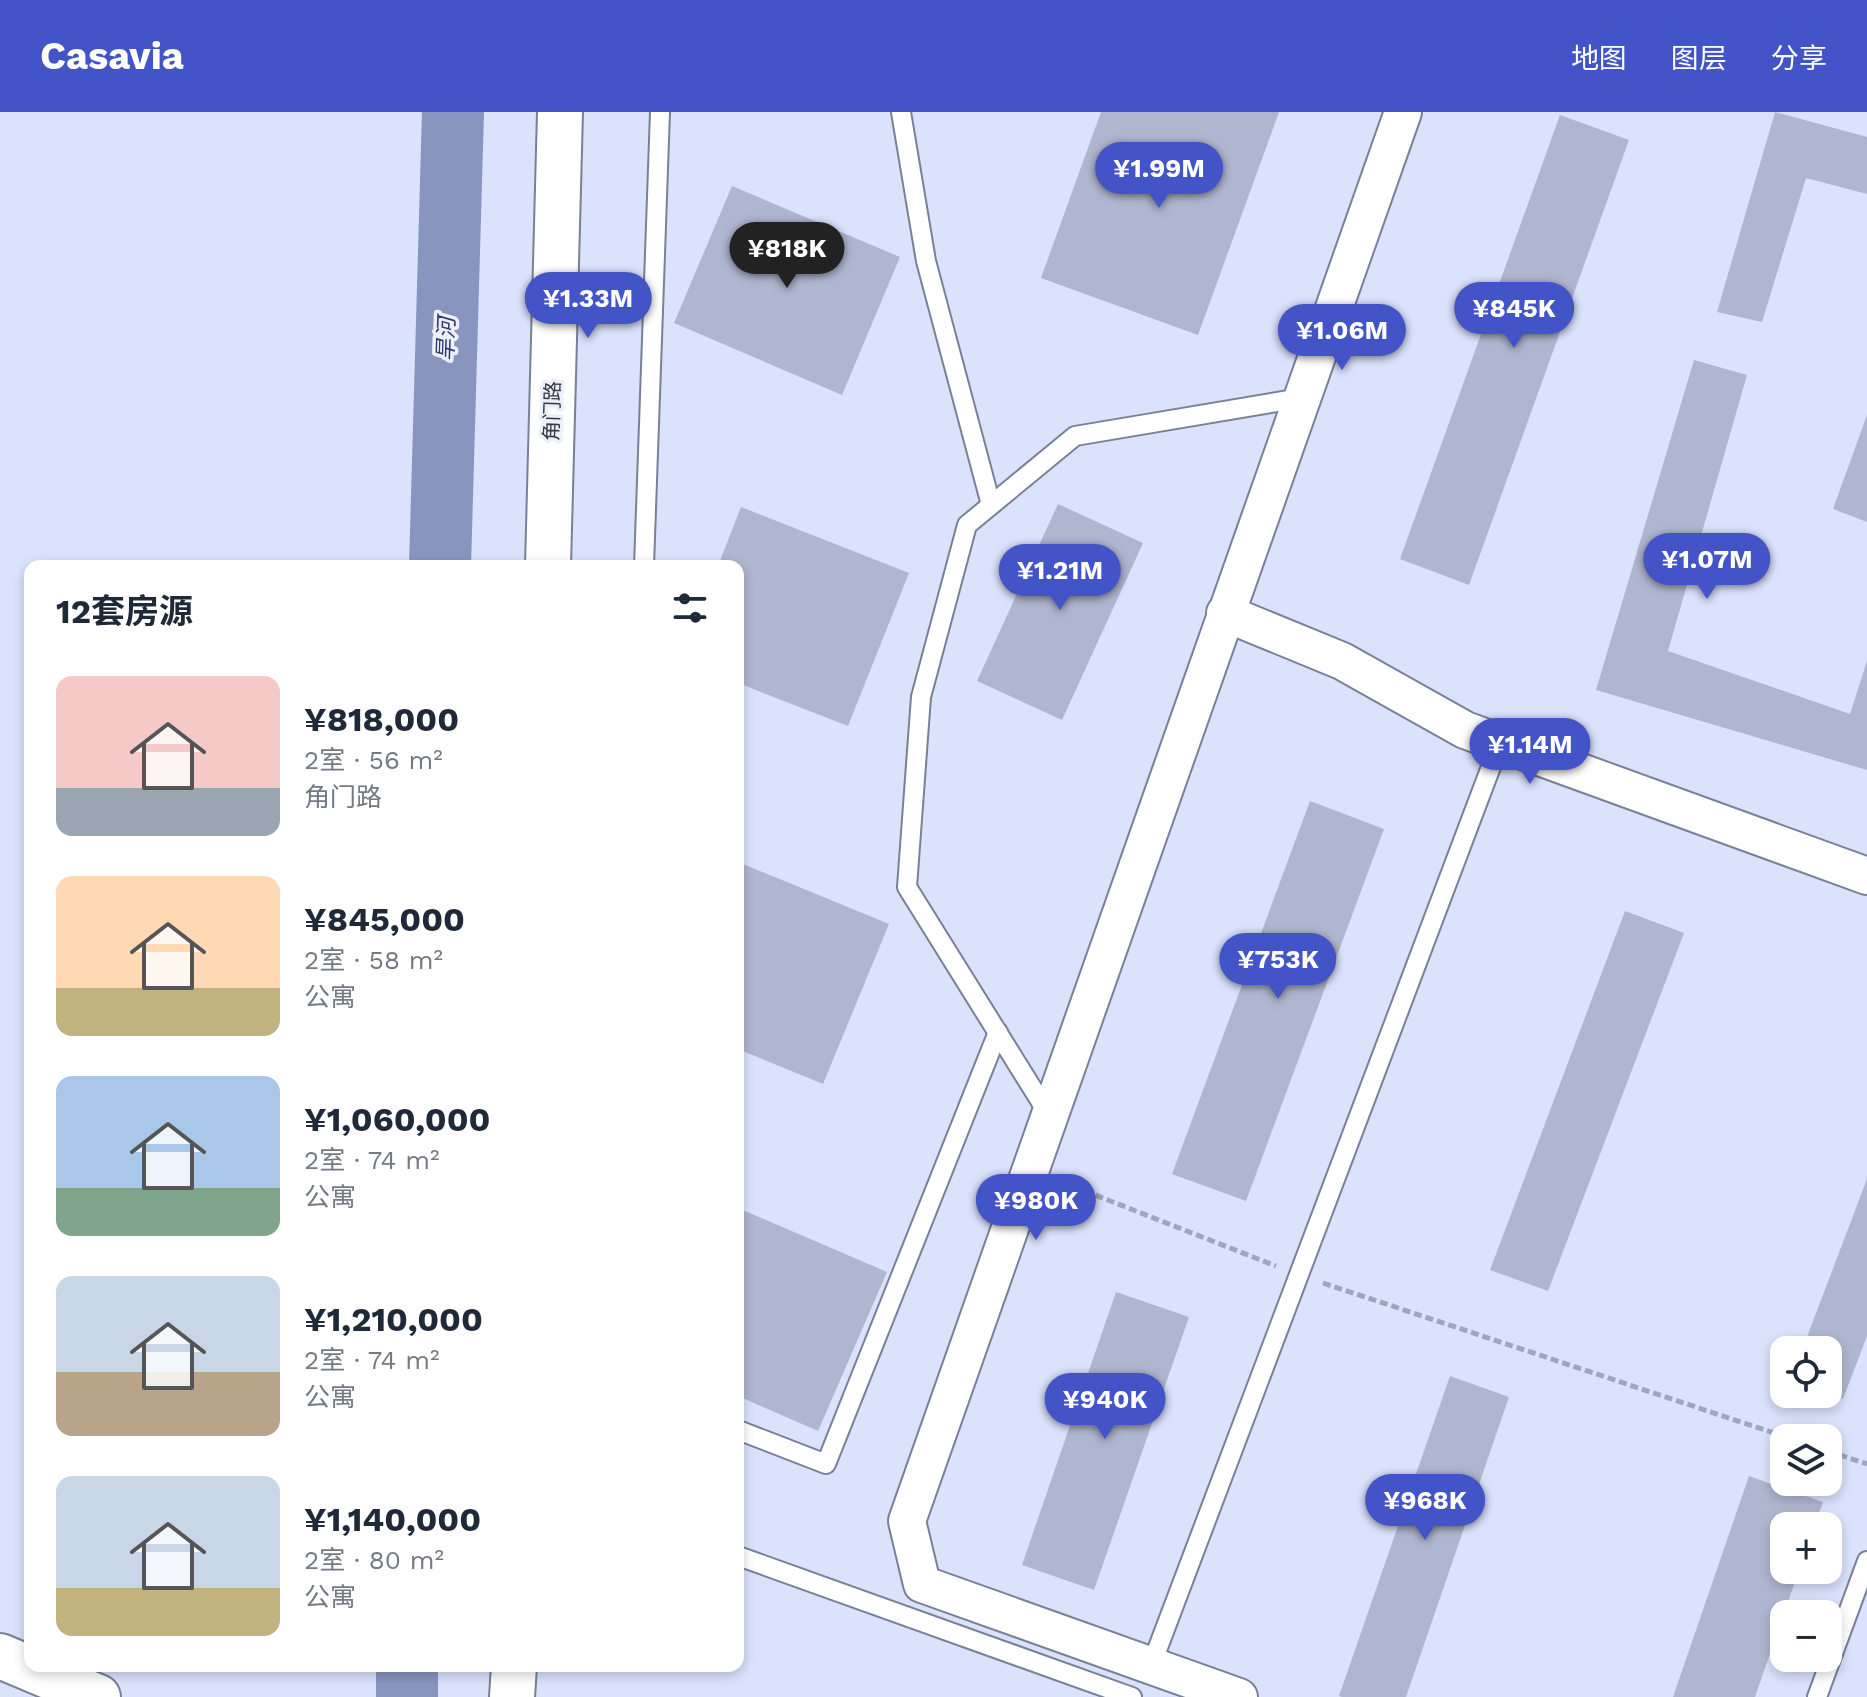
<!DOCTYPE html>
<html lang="zh">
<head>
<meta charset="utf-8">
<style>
	body { margin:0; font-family:"Work Sans","Noto Sans SC",sans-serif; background:#f6f6f7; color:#1f2937; height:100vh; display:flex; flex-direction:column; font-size:30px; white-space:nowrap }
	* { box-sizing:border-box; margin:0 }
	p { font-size:26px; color:#747a83 }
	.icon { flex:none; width:44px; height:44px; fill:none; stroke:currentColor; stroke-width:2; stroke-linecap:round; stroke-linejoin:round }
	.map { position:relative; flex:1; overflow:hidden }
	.drawer { position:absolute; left:24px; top:448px; width:720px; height:1112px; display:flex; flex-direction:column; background:#fff; border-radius:16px; box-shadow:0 4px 12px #0003 }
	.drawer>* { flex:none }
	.controls { position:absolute; left:1770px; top:1224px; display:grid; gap:16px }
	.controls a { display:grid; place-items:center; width:72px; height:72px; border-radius:16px; background:#fff; box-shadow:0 4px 12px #0003; font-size:40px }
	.price { position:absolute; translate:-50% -68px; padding:0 18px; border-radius:28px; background:#4354c8; color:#fff; font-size:26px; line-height:52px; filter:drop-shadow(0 2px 4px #0008) }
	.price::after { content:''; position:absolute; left:50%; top:48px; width:24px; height:18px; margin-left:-12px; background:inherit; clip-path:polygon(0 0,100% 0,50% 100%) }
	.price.on { background:#222; color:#fff }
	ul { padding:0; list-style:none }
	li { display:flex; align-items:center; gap:24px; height:200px; padding:0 32px }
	li span { display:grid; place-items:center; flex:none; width:224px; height:160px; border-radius:16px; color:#555 }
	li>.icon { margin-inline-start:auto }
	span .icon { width:96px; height:96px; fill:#fffc; stroke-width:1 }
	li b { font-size:34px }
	h2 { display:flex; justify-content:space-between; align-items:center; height:96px; padding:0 32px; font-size:34px }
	header { display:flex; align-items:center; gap:48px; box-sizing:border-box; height:112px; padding:0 40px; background:#4354c8; color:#fff }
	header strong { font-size:38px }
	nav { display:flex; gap:44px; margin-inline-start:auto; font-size:28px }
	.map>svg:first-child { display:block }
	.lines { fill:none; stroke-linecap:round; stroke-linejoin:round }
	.river { stroke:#8895bf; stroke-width:62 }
	.building { fill:#afb6cf }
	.service-casing { stroke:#798097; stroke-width:22 }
	.minor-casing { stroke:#798097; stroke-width:40 }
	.tertiary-casing { stroke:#798097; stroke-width:48 }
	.path { stroke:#a0a6bb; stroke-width:5; stroke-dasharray:8 4; stroke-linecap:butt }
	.service { stroke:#fff; stroke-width:18 }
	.minor { stroke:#fff; stroke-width:36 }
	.tertiary { stroke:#fff; stroke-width:44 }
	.labels { text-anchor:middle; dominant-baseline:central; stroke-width:7; stroke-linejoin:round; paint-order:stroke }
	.street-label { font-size:20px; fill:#353943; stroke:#edf0fb }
	.water-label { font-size:22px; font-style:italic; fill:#2c386e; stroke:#edf0fb }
</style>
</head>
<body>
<header>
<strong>Casavia</strong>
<nav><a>地图</a><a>图层</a><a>分享</a></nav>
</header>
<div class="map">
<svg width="1867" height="1585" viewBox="0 0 1867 1585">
	<rect width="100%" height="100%" fill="#dae2fc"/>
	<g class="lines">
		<g class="river">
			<path d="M440,454L453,0"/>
			<path d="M407,1585V1554"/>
		</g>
	</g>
	<g class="building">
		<path d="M1101,0H1279L1198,223L1041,166Z"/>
		<path d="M1775,0L1867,25V82L1806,66L1762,210L1717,200Z"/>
		<path d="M1560,3L1629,28L1469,473L1400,447Z"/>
		<path d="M732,74L900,145L842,283L674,211Z"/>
		<path d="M1694,248L1747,263L1668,539L1850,602L1867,549V658L1596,578Z"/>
		<path d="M1867,303V410L1833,397Z"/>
		<path d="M1058,392L1143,431L1062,608L977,569Z"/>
		<path d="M741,395L909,461L848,614L738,571V454H718Z"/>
		<path d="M1310,689L1384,717L1246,1089L1172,1062Z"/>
		<path d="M738,750L889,812L823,972L738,937Z"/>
		<path d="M1625,799L1684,821L1548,1179L1490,1158Z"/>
		<path d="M1867,1067V1224L1843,1287L1828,1281V1238H1802Z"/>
		<path d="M738,1096L887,1160L818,1319L738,1284Z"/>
		<path d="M1116,1180L1189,1205L1094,1478L1022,1453Z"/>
		<path d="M1450,1264L1509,1285L1406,1585H1342L1339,1584Z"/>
		<path d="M1749,1364L1823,1390L1814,1414H1784V1458H1799L1755,1585H1673Z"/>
	</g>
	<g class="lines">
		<g class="service-casing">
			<g id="service">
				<path d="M901,0L926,149L991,393"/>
				<path d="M644,454L660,0"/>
				<path d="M1049,1003L907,775L921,585L967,413L1075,324L1301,286"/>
				<path d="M738,1318L826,1352L998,920"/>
				<path d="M738,1444L1132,1585"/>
				<path d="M1151,1554L1500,631"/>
				<path d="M1817,1585L1867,1449"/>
			</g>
		</g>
		<g class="minor-casing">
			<g id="minor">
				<path d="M1225,501L1342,549L1465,618L1867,764"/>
				<path d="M1239,1585L922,1472L907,1409L1403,0"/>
			</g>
		</g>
		<g class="tertiary-casing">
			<g id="tertiary">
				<path d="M548,454L560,0"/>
				<path d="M0,1544L98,1585"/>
				<path d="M512,1585L514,1554"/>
			</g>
		</g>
		<g class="path">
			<path d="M1062,1070L1276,1154"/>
			<path d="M1323,1171L1789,1326"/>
			<path d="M1828,1339L1867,1352"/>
		</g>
		<use href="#service" class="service"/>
		<use href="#minor" class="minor"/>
		<use href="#tertiary" class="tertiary"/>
	</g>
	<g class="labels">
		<g class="street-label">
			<text transform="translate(552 299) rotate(-88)">角门路</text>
		</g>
		<g class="water-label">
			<text transform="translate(446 227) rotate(-88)">旱河</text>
		</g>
	</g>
</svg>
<div class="controls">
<a><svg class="icon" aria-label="locate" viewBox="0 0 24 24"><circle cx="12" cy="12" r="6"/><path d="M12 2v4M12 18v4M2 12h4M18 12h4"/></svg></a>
<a><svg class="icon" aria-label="layers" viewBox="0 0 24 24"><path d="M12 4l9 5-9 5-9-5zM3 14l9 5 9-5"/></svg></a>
<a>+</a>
<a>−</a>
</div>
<b class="price" style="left:1159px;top:98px">¥1.99M</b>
<b class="price on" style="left:787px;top:178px">¥818K</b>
<b class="price" style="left:588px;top:228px">¥1.33M</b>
<b class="price" style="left:1514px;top:238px">¥845K</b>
<b class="price" style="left:1342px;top:260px">¥1.06M</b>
<b class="price" style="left:1707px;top:489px">¥1.07M</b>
<b class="price" style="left:1060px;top:500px">¥1.21M</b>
<b class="price" style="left:1530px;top:674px">¥1.14M</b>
<b class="price" style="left:1278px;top:889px">¥753K</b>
<b class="price" style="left:1036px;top:1130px">¥980K</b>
<b class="price" style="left:1105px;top:1329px">¥940K</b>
<b class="price" style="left:1425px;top:1430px">¥968K</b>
<section class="drawer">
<h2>12套房源<svg class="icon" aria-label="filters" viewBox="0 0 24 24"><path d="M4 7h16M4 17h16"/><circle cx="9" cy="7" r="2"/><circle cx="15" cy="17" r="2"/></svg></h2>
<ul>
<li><span style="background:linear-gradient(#f6c9c9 70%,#9aa5b1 0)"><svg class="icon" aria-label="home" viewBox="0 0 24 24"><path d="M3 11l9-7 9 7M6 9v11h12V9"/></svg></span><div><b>¥818,000</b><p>2室 · 56 m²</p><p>角门路</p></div></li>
<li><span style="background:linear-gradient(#ffd9b3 70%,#c2b280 0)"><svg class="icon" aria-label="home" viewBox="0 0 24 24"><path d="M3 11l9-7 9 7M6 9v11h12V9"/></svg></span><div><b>¥845,000</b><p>2室 · 58 m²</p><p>公寓</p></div></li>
<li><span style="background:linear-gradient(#a9c7e8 70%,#7fa58c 0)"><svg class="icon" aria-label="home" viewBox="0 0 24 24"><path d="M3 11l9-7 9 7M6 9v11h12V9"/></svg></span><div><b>¥1,060,000</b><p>2室 · 74 m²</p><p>公寓</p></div></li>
<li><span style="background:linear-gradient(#c9d6e8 60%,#b9a48a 0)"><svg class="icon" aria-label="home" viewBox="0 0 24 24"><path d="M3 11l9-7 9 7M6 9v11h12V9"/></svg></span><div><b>¥1,210,000</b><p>2室 · 74 m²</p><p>公寓</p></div></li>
<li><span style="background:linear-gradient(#c9d6e8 70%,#c2b280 0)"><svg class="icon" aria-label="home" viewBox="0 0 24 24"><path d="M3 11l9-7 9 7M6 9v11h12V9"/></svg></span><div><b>¥1,140,000</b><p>2室 · 80 m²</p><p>公寓</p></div></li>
</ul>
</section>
</div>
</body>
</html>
